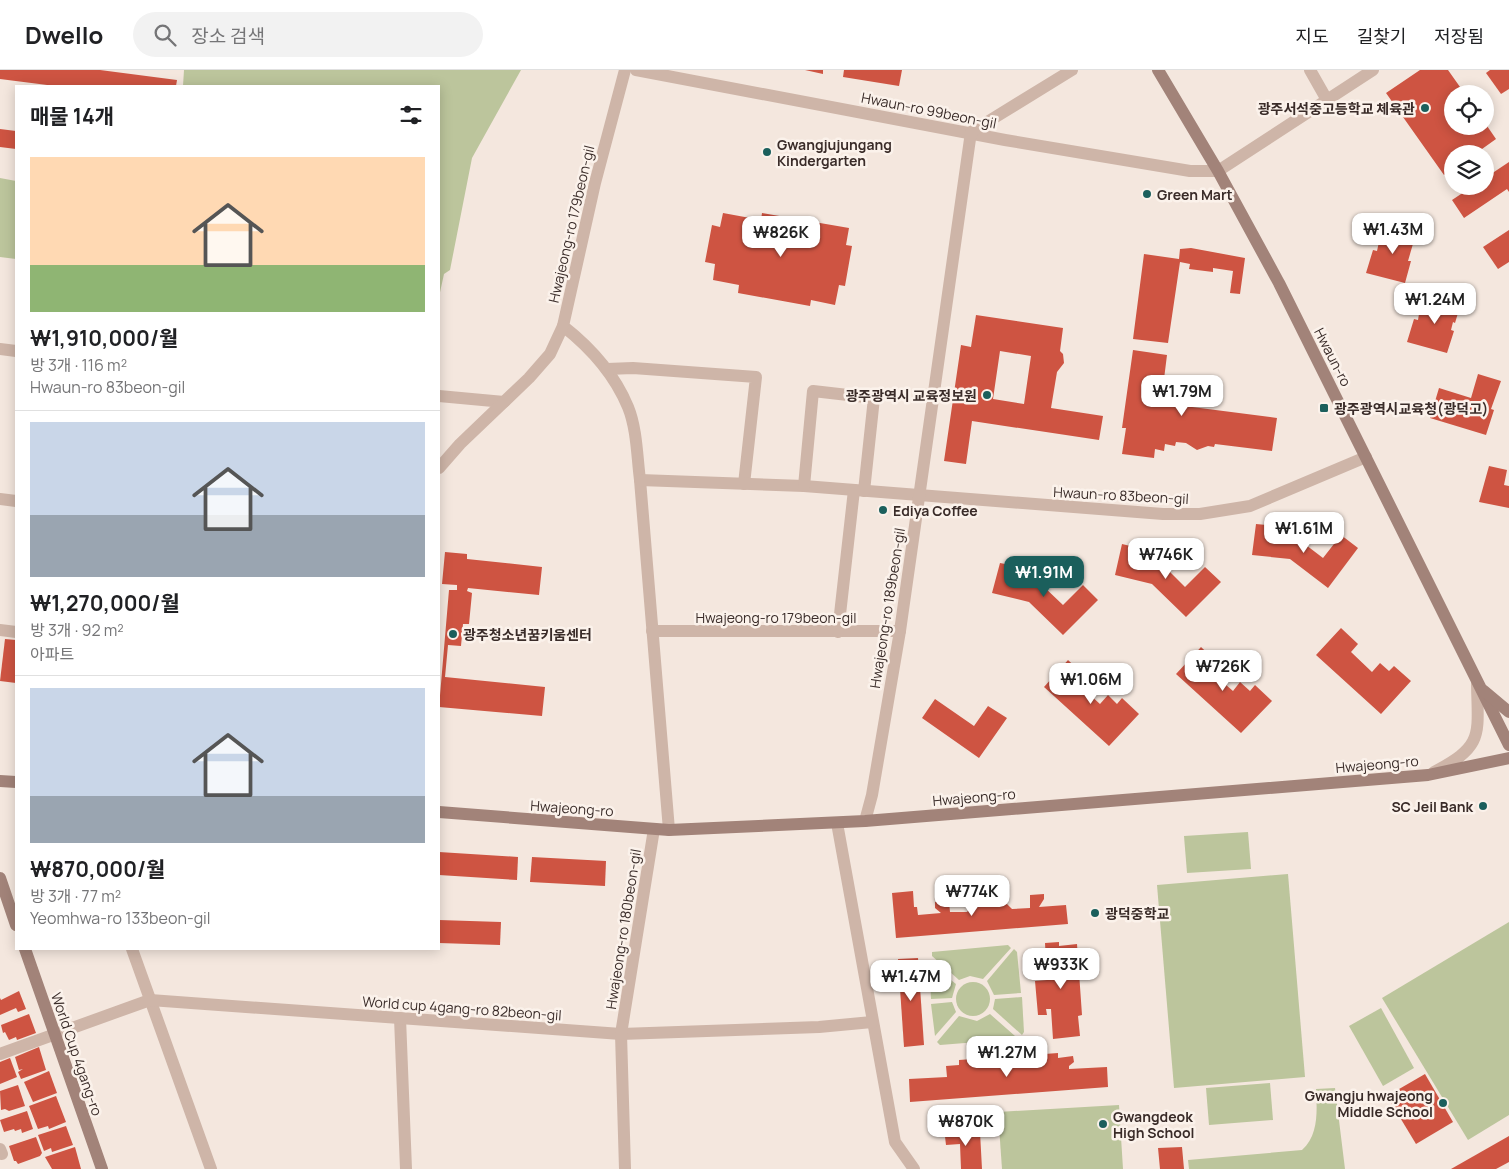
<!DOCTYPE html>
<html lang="ko">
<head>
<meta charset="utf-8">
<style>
	body { margin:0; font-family:Manrope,"Noto Sans KR",sans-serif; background:#f2f2f2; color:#202124; height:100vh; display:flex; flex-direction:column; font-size:19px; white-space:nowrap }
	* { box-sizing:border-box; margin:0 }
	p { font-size:16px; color:#757577 }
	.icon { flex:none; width:28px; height:28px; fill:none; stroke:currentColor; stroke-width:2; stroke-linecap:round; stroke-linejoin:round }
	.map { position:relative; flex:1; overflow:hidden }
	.drawer { position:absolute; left:15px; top:15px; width:425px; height:865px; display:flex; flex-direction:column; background:#fff; border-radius:0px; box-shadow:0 2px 12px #0003 }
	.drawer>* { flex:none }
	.fabs { position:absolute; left:1444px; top:15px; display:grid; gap:10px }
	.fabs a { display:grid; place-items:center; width:50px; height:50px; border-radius:50%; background:#fff; box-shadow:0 2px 12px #0003; font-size:25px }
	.price { position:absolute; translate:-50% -42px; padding:0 11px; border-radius:10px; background:#fff; color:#222; font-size:16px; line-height:32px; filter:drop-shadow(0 1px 2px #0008) }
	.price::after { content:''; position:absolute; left:50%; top:30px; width:15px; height:11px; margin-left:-8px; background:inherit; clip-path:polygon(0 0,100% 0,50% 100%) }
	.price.current { background:#1b5f5c; color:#fff }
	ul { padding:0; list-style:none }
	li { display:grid; align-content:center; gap:10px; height:265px; padding:0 15px }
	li+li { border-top:1px solid #e0e0e0 }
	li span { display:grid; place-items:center; height:155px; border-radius:0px; color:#555 }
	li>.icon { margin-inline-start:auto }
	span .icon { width:90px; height:90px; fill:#fffc; stroke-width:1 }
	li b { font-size:21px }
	h2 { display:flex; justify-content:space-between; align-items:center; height:60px; padding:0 15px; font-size:21px }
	header { display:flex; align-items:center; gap:30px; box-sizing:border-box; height:70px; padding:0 25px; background:#fff; border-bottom:1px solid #e0e0e0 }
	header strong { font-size:24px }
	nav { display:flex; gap:28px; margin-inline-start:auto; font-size:18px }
	.search { width:350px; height:45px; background:#f2f2f2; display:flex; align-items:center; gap:12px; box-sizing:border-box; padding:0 18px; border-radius:28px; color:#757577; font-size:19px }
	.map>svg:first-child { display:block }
	.green { fill:#bcc59c }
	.building { fill:#ce5442; fill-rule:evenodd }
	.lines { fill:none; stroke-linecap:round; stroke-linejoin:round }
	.street { stroke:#ceb5a8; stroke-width:12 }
	.secondary { stroke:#a28379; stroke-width:12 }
	.poi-dot { fill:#1b5f5c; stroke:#fbf2eb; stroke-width:2 }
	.labels { text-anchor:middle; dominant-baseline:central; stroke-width:5; stroke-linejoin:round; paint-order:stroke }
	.poi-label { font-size:14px; font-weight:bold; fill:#3a2c29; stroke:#fbf2eb; text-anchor:start }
	.street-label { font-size:14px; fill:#3a2c29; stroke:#fbf2eb }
</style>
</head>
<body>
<header>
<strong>Dwello</strong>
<div class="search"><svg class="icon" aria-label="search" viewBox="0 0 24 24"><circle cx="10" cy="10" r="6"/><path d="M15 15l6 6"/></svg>장소 검색</div>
<nav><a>지도</a><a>길찾기</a><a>저장됨</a></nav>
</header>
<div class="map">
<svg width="1509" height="1099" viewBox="0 0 1509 1099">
	<rect width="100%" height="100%" fill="#f4e7de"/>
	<g class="green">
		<path d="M184,0H521L472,88L450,200L444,204L439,227V16H183Z"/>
		<path d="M0,108L16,111V189L0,187Z"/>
		<path d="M1248,762L1251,799L1187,803L1184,766Z"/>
		<path d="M1288,804L1305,1007L1174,1018L1157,815Z"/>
		<path d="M1509,852V1045L1468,1070L1382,928Z"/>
		<path d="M1008,875L1011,878L983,909L970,906L959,910L932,886V882Z"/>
		<path d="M1014,879L1017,882L1021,923L994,925L987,911Z"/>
		<path d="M929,893L956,914L952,928L931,929Z"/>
		<circle cx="973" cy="929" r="17"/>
		<path d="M1022,927L1024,962L1022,965L993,939L995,929Z"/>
		<path d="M952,932L956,942L935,966L931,934Z"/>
		<path d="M1381,938L1414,998L1383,1016L1349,956Z"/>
		<path d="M990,944L1015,966V969L940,975L937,972L959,946L977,951Z"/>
		<path d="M1270,1013L1273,1050L1209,1055L1206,1018Z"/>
		<path d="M1335,1018L1345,1099H1189L1188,1090L1302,1080C1319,1065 1317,1040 1316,1019Z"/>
		<path d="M1119,1035L1123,1099H1002L998,1042Z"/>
	</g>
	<g class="building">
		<path d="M0,0H100L177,10L176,16H55L0,9Z"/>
		<path d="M805,0H823V4Z"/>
		<path d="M844,0H902L899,16L843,7Z"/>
		<path d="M1420,0H1448L1465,24H1452V56H1485V53L1496,69L1475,84H1452V100L1444,105L1386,23Z"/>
		<path d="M1490,0H1509V19L1501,24L1486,3Z"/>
		<path d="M0,59L16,61V79L0,77Z"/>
		<path d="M1509,92V122L1507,119L1464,148L1452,130L1473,116H1485V108Z"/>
		<path d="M723,143L761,150L762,143L849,158L846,175L852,176L845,216L839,215L835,235L811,230L810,236L738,223L739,215L713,210L715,194L705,192L712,155L720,157Z"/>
		<path d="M1397,155L1417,160L1408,191H1411L1405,213L1366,203L1373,180L1377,181L1379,172L1373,170L1375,165L1393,170Z"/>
		<path d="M1509,160V192L1498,199L1483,177Z"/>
		<path d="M1191,178L1245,188L1240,224L1230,223L1233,201L1213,198V202L1189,199L1190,194L1180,192L1168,273L1133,269L1144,184L1179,189L1180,179Z"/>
		<path d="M1439,226L1461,233L1455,253L1453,252L1451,260L1454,261L1447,283L1407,272L1414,249L1418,250L1419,244L1413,243L1416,235L1430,239L1432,233L1436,234Z"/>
		<path d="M976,245L1063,258L1060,281L1063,284L1064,293L1057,302L1051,338L1103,346L1099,370L972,351L966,394L944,391L961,275L971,277ZM1000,281L1031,286L1024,334L993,329Z"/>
		<path d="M1133,280L1167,285L1161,333L1277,348L1272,381L1215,374L1214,377L1208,376L1197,380L1186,373L1176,372L1175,376L1165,374L1164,381L1155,379L1154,388L1122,384L1126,358H1122Z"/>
		<path d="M1478,304L1501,311L1491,339L1494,340L1486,365L1430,348L1439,318L1471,328Z"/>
		<path d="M1489,396L1507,400L1504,415L1509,416V438L1479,432Z"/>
		<path d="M1256,454L1276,456L1275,469L1302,472L1323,488L1341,465L1358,478L1328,518L1290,489L1252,485Z"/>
		<path d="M1122,474L1143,479L1140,492L1166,498L1185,517L1205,497L1221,512L1186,547L1152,514L1115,505Z"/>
		<path d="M445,482L467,484V489L542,497L539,525L468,518L467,521L472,523L469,554H463L461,576L448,575L445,607L545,617L542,646L439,637L449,520H457V515L442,514Z"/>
		<path d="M1000,493L1020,497L1017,510L1043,516L1063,535L1083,515L1098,530L1063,565L1029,532L992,523Z"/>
		<path d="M1341,558L1358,574L1351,582L1372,602L1380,593L1389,601L1394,596L1411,611L1381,644L1316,585Z"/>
		<path d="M5,569L16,570V613L0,611Z"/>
		<path d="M1201,577L1219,594L1211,602L1233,621L1240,612L1250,621L1255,615L1272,631L1241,663L1176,604Z"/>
		<path d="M1068,590L1086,607L1079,615L1100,634L1108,625L1117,634L1122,628L1139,644L1109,676L1044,617Z"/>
		<path d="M935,629L974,656L988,636L1007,648L979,688L922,648Z"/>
		<path d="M439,782L518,787L517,810L439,805Z"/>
		<path d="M532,787L606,791L605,816L530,812Z"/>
		<path d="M913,821L914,837H917L918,845L941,843L935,838V832H949L950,842H967L976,831L1002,829L1012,839L1030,838V825L1044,824V829L1039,837L1066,835L1068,854L896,868L892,823Z"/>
		<path d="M439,850L501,852L500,875L439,873Z"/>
		<path d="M1059,872V876L1077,874L1082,945L1078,946L1080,966L1053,969L1051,939H1046L1047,945H1038L1035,911L1047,910L1045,873Z"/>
		<path d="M918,888L924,975L904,977L898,889Z"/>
		<path d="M19,921L26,939L18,942L16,938L0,945V928L1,930Z"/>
		<path d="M29,944L36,963L17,970L16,967L9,970L5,962L3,963L1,955Z"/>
		<path d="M39,977L46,1000L21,1009L18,1002L23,999L19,1000L15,987Z"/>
		<path d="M1058,983V988L1073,986L1074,992L1069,996V999L1107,997L1108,1017L910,1032L909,1009L947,1007L946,996L959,995V990L999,987L1000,995L1019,994L1018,986Z"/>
		<path d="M10,988L17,1007L0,1014V992Z"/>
		<path d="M49,1001L57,1023L33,1032L24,1012Z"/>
		<path d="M1425,1004L1453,1052L1416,1074L1387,1026Z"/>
		<path d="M18,1015L25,1036L9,1041L5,1039L1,1040L0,1021Z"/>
		<path d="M56,1026L66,1052L49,1059L48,1056L38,1059L29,1036Z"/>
		<path d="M27,1041L33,1059L22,1063L21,1059L15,1061L14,1059L4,1062L0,1050Z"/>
		<path d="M66,1056L73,1075L52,1082L51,1078L44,1081L38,1065Z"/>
		<path d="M961,1057L962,1063L980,1062L982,1099H961L960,1074L946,1075L944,1058Z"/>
		<path d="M1509,1066V1092L1496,1099H1451Z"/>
		<path d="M36,1067L42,1083L40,1086L18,1094L16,1091H14L9,1076Z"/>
		<path d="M75,1077L81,1099H52L45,1087Z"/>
		<path d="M1182,1077L1184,1099H1160L1158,1078Z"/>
	</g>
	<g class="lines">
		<g class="street">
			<path d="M625,0L595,113L563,256C591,278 614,303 628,337C637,359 637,387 640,410L669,760"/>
			<path d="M636,0L1005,70L1190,101H1218L1373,0"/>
			<path d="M1310,0L1327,30"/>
			<path d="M0,279L16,281"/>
			<path d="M607,299L633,298L756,307L744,414"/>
			<path d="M439,326L504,332"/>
			<path d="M439,398L460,374L529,308L550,284L563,256"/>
			<path d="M640,410L804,416L1163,444H1200L1250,436L1366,387"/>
			<path d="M804,416L813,321L874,328L864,421"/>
			<path d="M0,429L16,431"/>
			<path d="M0,560L16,562"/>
			<path d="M652,561H900"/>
			<path d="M838,562L854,420"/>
			<path d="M1434,702C1484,676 1478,666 1477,614"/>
			<path d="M865,751L872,725L900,561L971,62L1072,0"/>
			<path d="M837,753L895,1072L914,1099"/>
			<path d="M132,879L211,1099"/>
			<path d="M400,948L406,1099"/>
			<path d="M0,984L150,930L621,964L819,957L872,952"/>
			<path d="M0,1079L2,1084"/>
			<path d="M625,1099L621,964L654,759"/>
		</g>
		<g class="secondary">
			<path d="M1158,0L1218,101L1279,213L1509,675"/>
			<path d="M1484,621L1509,642"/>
			<path d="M0,711L16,712"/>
			<path d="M439,742L669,760L865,751L1428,705L1509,688"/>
			<path d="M0,808L16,855"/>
			<path d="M25,879L102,1099"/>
		</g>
	</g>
	<g class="poi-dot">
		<circle cx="1425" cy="38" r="5"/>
		<circle cx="767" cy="82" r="5"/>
		<circle cx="1147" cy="124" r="5"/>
		<circle cx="987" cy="325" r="5"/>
		<rect x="1319" y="333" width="10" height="10" rx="2.5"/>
		<circle cx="883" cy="440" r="5"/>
		<circle cx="453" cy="564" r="5"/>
		<circle cx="1483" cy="736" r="5"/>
		<circle cx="1095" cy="843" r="5"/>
		<circle cx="1443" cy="1033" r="5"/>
		<circle cx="1103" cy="1054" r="5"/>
	</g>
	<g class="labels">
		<g class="poi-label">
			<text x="1415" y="38" text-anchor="end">광주서석중고등학교 체육관</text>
			<text x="777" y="74">Gwangjujungang<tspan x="777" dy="16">Kindergarten</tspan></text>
			<text x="1157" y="124">Green Mart</text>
			<text x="977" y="325" text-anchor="end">광주광역시 교육정보원</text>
			<text x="1334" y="338">광주광역시교육청(광덕고)</text>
			<text x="893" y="440">Ediya Coffee</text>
			<text x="463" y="564">광주청소년꿈키움센터</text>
			<text x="1473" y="736" text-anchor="end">SC Jeil Bank</text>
			<text x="1105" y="843">광덕중학교</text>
			<text x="1433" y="1025" text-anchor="end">Gwangju hwajeong<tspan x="1433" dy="16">Middle School</tspan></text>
			<text x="1113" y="1046">Gwangdeok<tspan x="1113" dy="16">High School</tspan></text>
		</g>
		<g class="street-label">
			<text transform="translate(929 40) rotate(11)">Hwaun-ro 99beon-gil</text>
			<text transform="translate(571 154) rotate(-77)">Hwajeong-ro 179beon-gil</text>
			<text transform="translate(1333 287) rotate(63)">Hwaun-ro</text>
			<text transform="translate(1121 425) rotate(3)">Hwaun-ro 83beon-gil</text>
			<text transform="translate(887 538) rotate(-81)">Hwajeong-ro 189beon-gil</text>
			<text x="776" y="547">Hwajeong-ro 179beon-gil</text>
			<text transform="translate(1377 694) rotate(-5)">Hwajeong-ro</text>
			<text transform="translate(974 727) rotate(-5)">Hwajeong-ro</text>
			<text transform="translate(572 738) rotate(4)">Hwajeong-ro</text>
			<text transform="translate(623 859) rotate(-81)">Hwajeong-ro 180beon-gil</text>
			<text transform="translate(462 938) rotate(4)">World cup 4gang-ro 82beon-gil</text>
			<text transform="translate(77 984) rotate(71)">World Cup 4gang-ro</text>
		</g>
	</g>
</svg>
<div class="fabs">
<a><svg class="icon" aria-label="locate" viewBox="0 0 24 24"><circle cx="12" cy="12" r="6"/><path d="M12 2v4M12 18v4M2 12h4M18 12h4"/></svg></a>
<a><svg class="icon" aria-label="layers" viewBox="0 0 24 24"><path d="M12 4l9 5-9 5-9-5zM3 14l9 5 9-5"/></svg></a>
</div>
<b class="price" style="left:1393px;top:185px">₩1.43M</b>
<b class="price" style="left:781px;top:188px">₩826K</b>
<b class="price" style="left:1435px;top:255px">₩1.24M</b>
<b class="price" style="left:1182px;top:347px">₩1.79M</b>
<b class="price" style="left:1304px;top:484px">₩1.61M</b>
<b class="price" style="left:1166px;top:510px">₩746K</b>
<b class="price current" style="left:1044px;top:528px">₩1.91M</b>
<b class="price" style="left:1223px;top:622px">₩726K</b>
<b class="price" style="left:1091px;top:635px">₩1.06M</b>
<b class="price" style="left:972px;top:847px">₩774K</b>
<b class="price" style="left:1061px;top:920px">₩933K</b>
<b class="price" style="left:911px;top:932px">₩1.47M</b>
<b class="price" style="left:1007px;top:1008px">₩1.27M</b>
<b class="price" style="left:966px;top:1077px">₩870K</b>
<section class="drawer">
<h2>매물 14개<svg class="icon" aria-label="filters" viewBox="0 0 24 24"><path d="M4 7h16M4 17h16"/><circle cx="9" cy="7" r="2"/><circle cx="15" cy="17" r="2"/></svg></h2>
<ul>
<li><span style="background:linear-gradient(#ffd9b3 70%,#8fb573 0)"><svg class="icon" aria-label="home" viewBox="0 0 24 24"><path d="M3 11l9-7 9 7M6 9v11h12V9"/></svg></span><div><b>₩1,910,000/월</b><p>방 3개 · 116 m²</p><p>Hwaun-ro 83beon-gil</p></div></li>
<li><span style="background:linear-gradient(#c9d6e8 60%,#9aa5b1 0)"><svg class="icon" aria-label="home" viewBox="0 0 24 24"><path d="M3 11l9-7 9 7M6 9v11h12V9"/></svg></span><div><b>₩1,270,000/월</b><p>방 3개 · 92 m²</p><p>아파트</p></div></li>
<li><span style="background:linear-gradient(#c9d6e8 70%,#9aa5b1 0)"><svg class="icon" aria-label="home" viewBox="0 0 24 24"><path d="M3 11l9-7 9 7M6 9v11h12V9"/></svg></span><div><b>₩870,000/월</b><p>방 3개 · 77 m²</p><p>Yeomhwa-ro 133beon-gil</p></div></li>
</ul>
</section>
</div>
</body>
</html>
